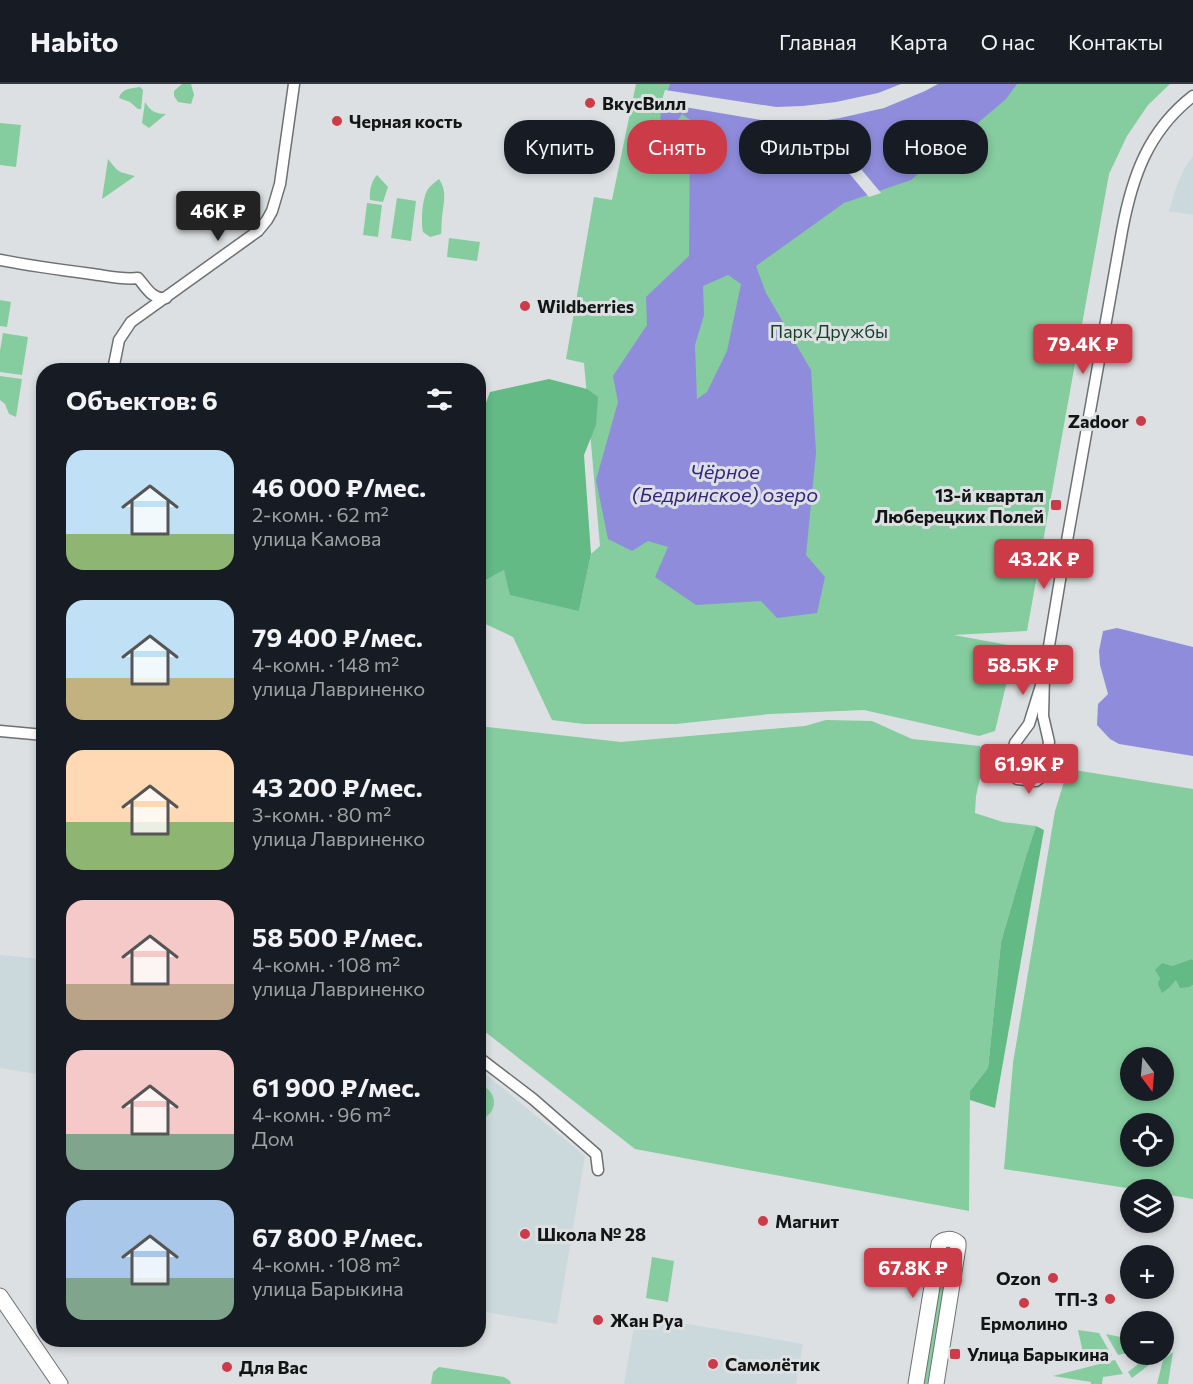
<!DOCTYPE html>
<html lang="ru">
<head>
<meta charset="utf-8">
<style>
	body { margin:0; font-family:Commissioner,sans-serif; background:#20242c; color:#f1f3f6; height:100vh; display:flex; flex-direction:column; font-size:22px; white-space:nowrap }
	* { box-sizing:border-box; margin:0 }
	p { font-size:20px; color:#9ea1a6 }
	.icon { flex:none; width:33px; height:33px; fill:none; stroke:currentColor; stroke-width:2; stroke-linecap:round; stroke-linejoin:round }
	.map { position:relative; flex:1; overflow:hidden }
	.details { position:absolute; left:36px; top:279px; width:450px; height:984px; display:flex; flex-direction:column; background:#171b24; border-radius:24px; box-shadow:0 3px 9px #0003 }
	.details>* { flex:none }
	.banner { position:absolute; left:504px; top:36px; width:570px; height:54px; display:flex; gap:12px }
	.needle { width:39px; rotate:164deg }
	.buttons { position:absolute; left:1120px; top:963px; display:grid; gap:12px }
	.buttons a { display:grid; place-items:center; width:54px; height:54px; border-radius:50%; background:#171b24; box-shadow:0 3px 9px #0003; font-size:30px }
	.price { position:absolute; translate:-50% -51px; padding:0 14px; border-radius:6px; background:#cc3c48; color:#fff; font-size:20px; line-height:39px; filter:drop-shadow(0 2px 3px #0008) }
	.price::after { content:''; position:absolute; left:50%; top:36px; width:18px; height:14px; margin-left:-9px; background:inherit; clip-path:polygon(0 0,100% 0,50% 100%) }
	.price.active { background:#222; color:#fff }
	ul { padding:0; list-style:none }
	li { display:flex; align-items:center; gap:18px; height:150px; padding:0 30px }
	li span { display:grid; place-items:center; flex:none; width:168px; height:120px; border-radius:18px; color:#555 }
	li>.icon { margin-inline-start:auto }
	span .icon { width:72px; height:72px; fill:#fffc; stroke-width:1 }
	li b { font-size:26px }
	h2 { display:flex; justify-content:space-between; align-items:center; height:72px; padding:0 30px; font-size:26px }
	.chip { padding:0 21px; border-radius:24px; background:#171b24; box-shadow:0 3px 9px #0003; font-size:21px; line-height:54px }
	.chip.active { background:#cc3c48; color:#fff }
	header { display:flex; align-items:center; gap:36px; box-sizing:border-box; height:84px; padding:0 30px; background:#171b24; border-bottom:2px solid #363941 }
	header strong { font-size:28px }
	nav { display:flex; gap:33px; margin-inline-start:auto; font-size:21px }
	.map>svg:first-child { display:block }
	.built { fill:#cbd8dc }
	.green { fill:#85cc9f; fill-rule:evenodd }
	.forest { fill:#63ba85 }
	.water { fill:#8f8ddb; fill-rule:evenodd }
	.pier { fill:#dde0e2 }
	.lines { fill:none; stroke-linecap:round; stroke-linejoin:round }
	.street-casing { stroke:#6e7172; stroke-width:13 }
	.secondary-casing { stroke:#6e7172; stroke-width:17 }
	.street { stroke:#fff; stroke-width:10 }
	.secondary { stroke:#fff; stroke-width:15 }
	.poi-dot { fill:#cc3c48; stroke:#dde0e2; stroke-width:2 }
	.labels { text-anchor:middle; dominant-baseline:central; stroke-width:6; stroke-linejoin:round; paint-order:stroke }
	.poi-label { font-size:18px; font-weight:bold; fill:#141515; stroke:#dde0e2; text-anchor:start }
	.park-label { font-size:18px; fill:#193f29; stroke:#dde0e2 }
	.water-label { font-size:20px; font-style:italic; fill:#362580; stroke:#dde0e2 }
</style>
</head>
<body>
<header>
<strong>Habito</strong>
<nav><a>Главная</a><a>Карта</a><a>О нас</a><a>Контакты</a></nav>
</header>
<div class="map">
<svg width="1193" height="1300" viewBox="0 0 1193 1300">
	<rect width="100%" height="100%" fill="#dde0e2"/>
	<g class="built">
		<path d="M1193,72V131L1169,127L1176,104L1184,85Z"/>
		<path d="M0,871L43,875V991L0,984Z"/>
		<path d="M478,984L585,1072L557,1240L479,1227Z"/>
		<path d="M636,1231L803,1260L796,1300H624Z"/>
	</g>
	<g class="green">
		<path d="M182,0H191L194,11L191,20L178,18L174,12V7Z"/>
		<path d="M636,0H1170L1148,21L1127,52L1109,90L1027,547L954,551L1013,562L1007,597L995,647L979,652L864,626L770,630L676,640H584L552,636L513,553L479,537V500L504,486L579,527L591,470L600,462L584,279L566,275L594,113L612,116Z"/>
		<path d="M140,3L143,6L141,25H138L130,18L119,14C121,5 131,4 140,3Z"/>
		<path d="M145,18C150,27 156,30 166,30L149,44L142,39Z"/>
		<path d="M0,39L21,41L16,83L0,81Z"/>
		<path d="M108,75C120,90 117,87 135,92L102,115Z"/>
		<path d="M377,91L388,103L383,118L370,116C369,108 371,97 377,91Z"/>
		<path d="M439,95C448,108 443,120 442,135C441,140 442,144 441,150L430,153L423,148C421,137 422,114 428,105C431,101 435,98 439,95Z"/>
		<path d="M397,114L416,117L411,157L391,154Z"/>
		<path d="M367,119L382,121L378,153L363,151Z"/>
		<path d="M449,154L480,158L477,177L447,173Z"/>
		<path d="M0,216L11,218L7,243L0,242Z"/>
		<path d="M3,249L28,253L22,291L0,288V267Z"/>
		<path d="M0,292L22,295L16,333L9,330L5,320L0,316Z"/>
		<path d="M826,636L872,637L912,655L980,662L983,681L976,712L975,729L1003,738L1036,742L1026,772L1001,858L988,984L970,1007L969,1127L635,1065L479,943L478,642L621,658L805,642Z"/>
		<path d="M1068,685L1193,705V876L1191,875L1172,882L1170,903L1176,895L1190,903L1193,901V1115L1164,1110V1106L1133,1105L1004,1085L1013,979L1055,727ZM1131,974H1164V1006H1131ZM1131,1040H1164V1072H1131Z"/>
		<path d="M479,1000C499,1007 499,1030 479,1036Z"/>
		<path d="M944,1172L950,1174L928,1300H923Z"/>
		<path d="M652,1173L674,1177L668,1218L646,1214Z"/>
		<path d="M1078,1246L1099,1249L1112,1272L1077,1280L1082,1264Z"/>
		<path d="M1106,1250L1131,1255V1268L1118,1271Z"/>
		<path d="M1173,1268L1168,1300H1157L1163,1276Z"/>
		<path d="M1143,1271H1162L1132,1294L1128,1288L1137,1281L1140,1271Z"/>
		<path d="M1115,1276L1123,1290L1103,1293L1102,1300H1091V1298L1053,1292Z"/>
		<path d="M439,1283L504,1293L510,1297L511,1300H431L433,1288Z"/>
	</g>
	<g class="forest">
		<path d="M549,295L587,305L598,313L596,341L584,371L591,470L579,527L510,511L504,486L479,500V337L490,308Z"/>
		<path d="M1036,742L1044,746L995,1024L970,1016V1007L988,984L1001,858L1026,772Z"/>
		<path d="M1191,875L1193,876V901L1190,903L1180,904L1176,896L1170,903L1162,909L1158,900L1160,894L1155,886L1162,879L1172,882Z"/>
	</g>
	<g class="water">
		<path d="M670,0H1017L1006,15L911,96L844,119L756,182L766,209L811,286L816,369L806,471L825,493L817,529L777,534L761,517L696,521L655,493L668,463L648,457L632,467L608,455L596,396L618,318L613,292L647,241L646,213L689,172L690,36L682,30L671,46L663,47C656,32 665,15 670,0ZM728,191L741,200L727,267L707,308L697,315L695,261L704,231L703,202Z"/>
		<path d="M1117,544L1193,563V672L1119,660L1110,655L1097,641L1098,620L1108,610L1100,581L1099,567L1103,547Z"/>
	</g>
	<path class="pier" d="M901,0H938L925,7L884,24L840,34L821,37L881,109L869,113L807,39H778L661,19L665,6L776,23L803,22L836,18L878,9Z"/>
	<g class="lines">
		<g class="street-casing">
			<g id="street">
				<path d="M0,176C31,182 61,186 92,190C107,192 124,196 138,194C146,203 152,216 166,214"/>
				<path d="M113,286L119,256L131,238L258,147L267,136L272,127L280,100L294,0"/>
				<path d="M1044,592L1029,640L1015,659L1014,663L1010,683L1012,690L1017,695L1036,697L1040,694L1044,689L1049,658L1043,632L1044,592L1060,496L1122,147C1132,93 1148,47 1193,12"/>
				<path d="M0,647L44,651"/>
				<path d="M478,973L533,1015L596,1070L598,1086"/>
			</g>
		</g>
		<g class="secondary-casing">
			<g id="secondary">
				<path d="M0,1212L60,1300"/>
				<path d="M916,1300L939,1160C943,1154 952,1154 958,1159V1163L936,1300"/>
			</g>
		</g>
		<use href="#street" class="street"/>
		<use href="#secondary" class="secondary"/>
	</g>
	<g class="poi-dot">
		<circle cx="590" cy="19" r="6"/>
		<circle cx="337" cy="37" r="6"/>
		<circle cx="525" cy="222" r="6"/>
		<circle cx="1141" cy="337" r="6"/>
		<rect x="1050" y="415" width="12" height="12" rx="3"/>
		<circle cx="763" cy="1137" r="6"/>
		<circle cx="525" cy="1150" r="6"/>
		<circle cx="1053" cy="1194" r="6"/>
		<circle cx="1110" cy="1215" r="6"/>
		<circle cx="1024" cy="1219" r="6"/>
		<circle cx="598" cy="1236" r="6"/>
		<rect x="949" y="1264" width="12" height="12" rx="3"/>
		<circle cx="713" cy="1280" r="6"/>
		<circle cx="227" cy="1283" r="6"/>
	</g>
	<g class="labels">
		<g class="poi-label">
			<text x="602" y="19">ВкусВилл</text>
			<text x="349" y="37">Черная кость</text>
			<text x="537" y="222">Wildberries</text>
			<text x="1129" y="337" text-anchor="end">Zadoor</text>
			<text x="1044" y="411" text-anchor="end">13-й квартал<tspan x="1044" dy="21">Люберецких Полей</tspan></text>
			<text x="775" y="1137">Магнит</text>
			<text x="537" y="1150">Школа № 28</text>
			<text x="1041" y="1194" text-anchor="end">Ozon</text>
			<text x="1098" y="1215" text-anchor="end">ТП-3</text>
			<text x="610" y="1236">Жан Руа</text>
			<text x="1024" y="1239" text-anchor="middle">Ермолино</text>
			<text x="967" y="1270">Улица Барыкина</text>
			<text x="725" y="1280">Самолётик</text>
			<text x="239" y="1283">Для Вас</text>
		</g>
		<g class="park-label">
			<text x="829" y="247">Парк Дружбы</text>
		</g>
		<g class="water-label">
			<text x="725" y="387">Чёрное<tspan x="725" dy="23">(Бедринское) озеро</tspan></text>
		</g>
	</g>
</svg>
<div class="buttons">
<a><svg class="needle" viewBox="-14 -14 28 28"><path d="M0-13l5 13h-10z" fill="#e53935"/><path d="M0 13l5-13h-10z" fill="#9ea1a6"/></svg></a>
<a><svg class="icon" aria-label="locate" viewBox="0 0 24 24"><circle cx="12" cy="12" r="6"/><path d="M12 2v4M12 18v4M2 12h4M18 12h4"/></svg></a>
<a><svg class="icon" aria-label="layers" viewBox="0 0 24 24"><path d="M12 4l9 5-9 5-9-5zM3 14l9 5 9-5"/></svg></a>
<a>+</a>
<a>−</a>
</div>
<b class="price active" style="left:218px;top:158px">46K ₽</b>
<b class="price" style="left:1083px;top:291px">79.4K ₽</b>
<b class="price" style="left:1044px;top:506px">43.2K ₽</b>
<b class="price" style="left:1023px;top:612px">58.5K ₽</b>
<b class="price" style="left:1029px;top:711px">61.9K ₽</b>
<b class="price" style="left:913px;top:1215px">67.8K ₽</b>
<div class="banner">
<a class="chip">Купить</a>
<a class="chip active">Снять</a>
<a class="chip">Фильтры</a>
<a class="chip">Новое</a>
</div>
<section class="details">
<h2>Объектов: 6<svg class="icon" aria-label="filters" viewBox="0 0 24 24"><path d="M4 7h16M4 17h16"/><circle cx="9" cy="7" r="2"/><circle cx="15" cy="17" r="2"/></svg></h2>
<ul>
<li><span style="background:linear-gradient(#bfe0f5 70%,#8fb573 0)"><svg class="icon" aria-label="home" viewBox="0 0 24 24"><path d="M3 11l9-7 9 7M6 9v11h12V9"/></svg></span><div><b>46 000 ₽/мес.</b><p>2-комн. · 62 m²</p><p>улица Камова</p></div></li>
<li><span style="background:linear-gradient(#bfe0f5 65%,#c2b280 0)"><svg class="icon" aria-label="home" viewBox="0 0 24 24"><path d="M3 11l9-7 9 7M6 9v11h12V9"/></svg></span><div><b>79 400 ₽/мес.</b><p>4-комн. · 148 m²</p><p>улица Лавриненко</p></div></li>
<li><span style="background:linear-gradient(#ffd9b3 60%,#8fb573 0)"><svg class="icon" aria-label="home" viewBox="0 0 24 24"><path d="M3 11l9-7 9 7M6 9v11h12V9"/></svg></span><div><b>43 200 ₽/мес.</b><p>3-комн. · 80 m²</p><p>улица Лавриненко</p></div></li>
<li><span style="background:linear-gradient(#f6c9c9 70%,#b9a48a 0)"><svg class="icon" aria-label="home" viewBox="0 0 24 24"><path d="M3 11l9-7 9 7M6 9v11h12V9"/></svg></span><div><b>58 500 ₽/мес.</b><p>4-комн. · 108 m²</p><p>улица Лавриненко</p></div></li>
<li><span style="background:linear-gradient(#f6c9c9 70%,#7fa58c 0)"><svg class="icon" aria-label="home" viewBox="0 0 24 24"><path d="M3 11l9-7 9 7M6 9v11h12V9"/></svg></span><div><b>61 900 ₽/мес.</b><p>4-комн. · 96 m²</p><p>Дом</p></div></li>
<li><span style="background:linear-gradient(#a9c7e8 65%,#7fa58c 0)"><svg class="icon" aria-label="home" viewBox="0 0 24 24"><path d="M3 11l9-7 9 7M6 9v11h12V9"/></svg></span><div><b>67 800 ₽/мес.</b><p>4-комн. · 108 m²</p><p>улица Барыкина</p></div></li>
</ul>
</section>
</div>
</body>
</html>
